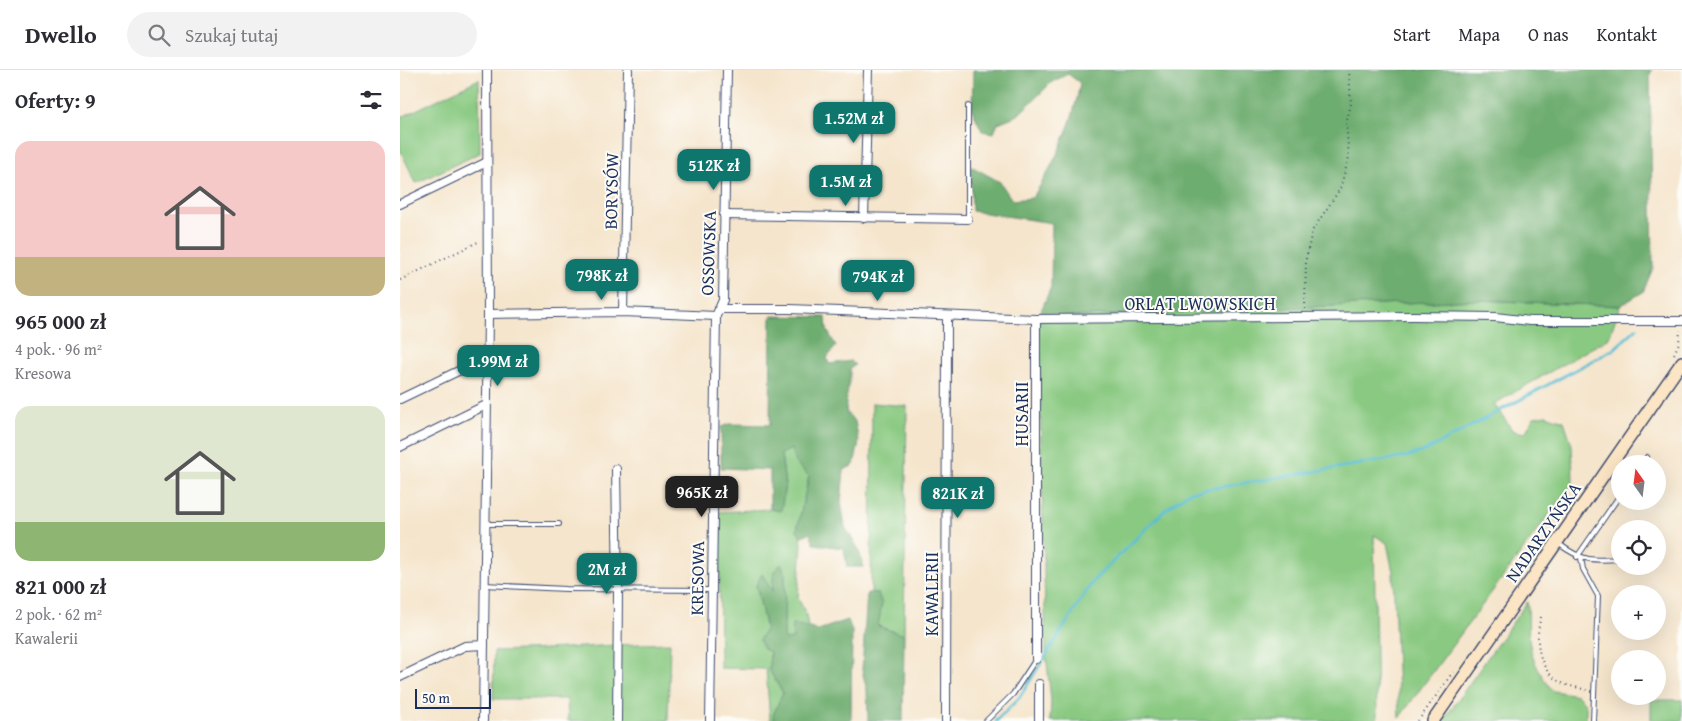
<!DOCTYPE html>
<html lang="pl">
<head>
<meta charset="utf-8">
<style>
	body { margin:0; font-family:"Gentium Book Plus",serif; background:#f2f2f3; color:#2b2b33; height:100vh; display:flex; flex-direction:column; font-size:19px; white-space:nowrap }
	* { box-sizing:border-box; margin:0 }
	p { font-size:16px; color:#7c7c81 }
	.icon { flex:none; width:28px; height:28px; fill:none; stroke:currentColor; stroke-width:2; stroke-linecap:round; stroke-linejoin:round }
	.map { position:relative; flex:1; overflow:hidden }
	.drawer { display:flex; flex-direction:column; background:#fff; width:400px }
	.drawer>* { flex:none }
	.needle { width:32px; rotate:346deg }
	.tools { position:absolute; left:1211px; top:385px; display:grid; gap:10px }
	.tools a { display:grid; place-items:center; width:55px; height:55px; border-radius:50%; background:#fff; box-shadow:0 5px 20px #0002; font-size:25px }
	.scale { position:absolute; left:15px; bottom:12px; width:76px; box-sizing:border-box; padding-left:5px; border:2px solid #1b2f5e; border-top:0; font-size:14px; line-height:18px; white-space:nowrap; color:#1b2f5e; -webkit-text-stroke:4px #fdfcf7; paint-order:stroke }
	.price { position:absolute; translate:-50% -42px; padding:0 11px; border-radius:10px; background:#0f766e; color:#fff; font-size:16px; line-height:32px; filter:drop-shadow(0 1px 2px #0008) }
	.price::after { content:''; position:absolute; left:50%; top:30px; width:15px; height:11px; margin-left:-8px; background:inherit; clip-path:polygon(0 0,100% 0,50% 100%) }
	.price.current { background:#222; color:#fff }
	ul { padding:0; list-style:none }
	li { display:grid; align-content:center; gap:10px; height:265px; padding:0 15px }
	li span { display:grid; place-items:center; height:155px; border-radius:15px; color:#555 }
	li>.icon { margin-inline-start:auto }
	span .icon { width:90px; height:90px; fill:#fffc; stroke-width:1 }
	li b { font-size:21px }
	h2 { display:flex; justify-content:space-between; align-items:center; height:60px; padding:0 15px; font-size:21px }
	header { display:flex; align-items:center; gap:30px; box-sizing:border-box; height:70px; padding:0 25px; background:#fff; border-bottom:1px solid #e1e1e2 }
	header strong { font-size:24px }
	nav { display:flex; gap:28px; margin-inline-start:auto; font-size:18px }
	.search { width:350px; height:45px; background:#f2f2f3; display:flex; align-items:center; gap:12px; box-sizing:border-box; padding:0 18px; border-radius:28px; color:#7c7c81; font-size:19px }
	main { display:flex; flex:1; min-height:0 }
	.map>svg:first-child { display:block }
	.green { fill:#89c981; stroke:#527c70 }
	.forest { fill:#6ead6f; stroke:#446e66 }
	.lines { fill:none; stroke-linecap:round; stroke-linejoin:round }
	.stream { stroke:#57bed5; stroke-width:3 }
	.lane-casing { stroke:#3c4a6e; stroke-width:6 }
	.street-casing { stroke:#3c4a6e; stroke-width:10 }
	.secondary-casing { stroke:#3c4a6e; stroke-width:14 }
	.path { stroke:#3c4a6e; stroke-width:2; stroke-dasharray:1 4; stroke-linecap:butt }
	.lane { stroke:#fff; stroke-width:4 }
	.street { stroke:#fff; stroke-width:8 }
	.secondary { stroke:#fce5c4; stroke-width:11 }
	.labels { text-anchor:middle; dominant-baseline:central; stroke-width:4; stroke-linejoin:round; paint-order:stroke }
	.street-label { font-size:18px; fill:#1b2f5e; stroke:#fdfcf7 }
</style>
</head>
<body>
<header>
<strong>Dwello</strong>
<div class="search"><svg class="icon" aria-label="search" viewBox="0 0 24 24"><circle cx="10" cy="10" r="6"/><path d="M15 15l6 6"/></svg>Szukaj tutaj</div>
<nav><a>Start</a><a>Mapa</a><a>O nas</a><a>Kontakt</a></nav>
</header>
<main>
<section class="drawer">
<h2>Oferty: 9<svg class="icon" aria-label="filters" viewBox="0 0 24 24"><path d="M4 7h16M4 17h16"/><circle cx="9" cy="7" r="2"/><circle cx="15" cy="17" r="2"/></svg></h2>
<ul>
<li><span style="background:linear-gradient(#f6c9c9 75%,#c2b280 0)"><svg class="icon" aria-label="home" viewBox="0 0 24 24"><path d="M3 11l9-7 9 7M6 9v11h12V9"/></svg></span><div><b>965 000 zł</b><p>4 pok. · 96 m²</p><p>Kresowa</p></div></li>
<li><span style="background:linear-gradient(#dfe7d0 75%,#8fb573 0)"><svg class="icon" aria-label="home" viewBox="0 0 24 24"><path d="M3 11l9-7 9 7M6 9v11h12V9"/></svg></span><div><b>821 000 zł</b><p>2 pok. · 62 m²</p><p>Kawalerii</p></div></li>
</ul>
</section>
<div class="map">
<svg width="1282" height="651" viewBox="0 0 1282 651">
	<rect width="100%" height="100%" fill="#fdfcf7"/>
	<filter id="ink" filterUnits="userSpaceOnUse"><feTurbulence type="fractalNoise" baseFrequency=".02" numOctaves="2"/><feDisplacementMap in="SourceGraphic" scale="10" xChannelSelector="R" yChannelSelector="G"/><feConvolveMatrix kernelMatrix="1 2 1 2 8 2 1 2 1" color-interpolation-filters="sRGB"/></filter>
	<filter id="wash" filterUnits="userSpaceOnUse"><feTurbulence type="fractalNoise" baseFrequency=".0096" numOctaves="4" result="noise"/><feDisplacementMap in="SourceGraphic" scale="20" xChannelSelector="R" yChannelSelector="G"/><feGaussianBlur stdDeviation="1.12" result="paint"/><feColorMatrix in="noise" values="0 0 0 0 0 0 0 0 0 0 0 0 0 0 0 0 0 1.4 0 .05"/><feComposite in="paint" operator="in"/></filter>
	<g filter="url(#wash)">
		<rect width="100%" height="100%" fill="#f5e5cc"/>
		<g class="green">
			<path d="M79,9L80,83L16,113L0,80V43L2,47Z"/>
			<path d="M1077,230L1220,236L1209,268L1094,334L1113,361L1125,363L1134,347L1146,345L1164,351L1172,375L1173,412L999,648L993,502L987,473L974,465L977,649L979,651H650L651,630L646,584L638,248Z"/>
			<path d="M472,333L507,336L504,565L477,556L478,523H471Z"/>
			<path d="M391,379L409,406L397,460L401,466L402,474L398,528L406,544L408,557L393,554V569L384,571L385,502L381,495L374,501L372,522L357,515L370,582L369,600L383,623L374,645V651H370L366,599L320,598L319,442L370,439L381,441L385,415L381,384Z"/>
			<path d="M1127,532C1130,547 1127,561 1130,575C1132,591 1143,609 1153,621L1178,625L1186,635V651H1043Z"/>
			<path d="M270,573L268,651H168L167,629H93L94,581C153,580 211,574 270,573Z"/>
			<rect x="1251" y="630" width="31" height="21"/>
		</g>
		<g class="forest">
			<path d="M573,0H1252L1250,4L1253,198L1243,222L1220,236L1077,230L638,248L651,217L652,153L572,141L571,96L600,112L612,130L632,128C655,94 673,54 680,13L668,4L652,12L618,45L598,53L594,63L582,61L572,40Z"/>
			<path d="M371,246L426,247L427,260L436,276L427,288L429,294L451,291L455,295L450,299C451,316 443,327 447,344L455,351L459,372L454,395L444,400L441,431L445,457L458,478L464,497H447L444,478L414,474L410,463L401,466L397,460L409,406L395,393L391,379L381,384L385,415L381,441L370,439V400L321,398V357L330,354L370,355Z"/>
			<path d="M381,494L385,502L384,570L393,569L392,554L418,560L448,550L452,561L451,651H374L373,645L383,623L369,600L370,582L364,579L359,570L366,558L356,515L362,504L372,521L374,501Z"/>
			<path d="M467,523H478L482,534L478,556L504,565L503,651H468L467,621L462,600Z"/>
		</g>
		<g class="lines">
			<path class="stream" d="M596,651L619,628L693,511L766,439L789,422L1010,386L1029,379L1214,279L1237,258"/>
		</g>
	</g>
	<g filter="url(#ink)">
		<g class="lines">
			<g class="lane-casing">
				<g id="lane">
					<path d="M568,149V36"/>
					<path d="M1242,394L1247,387"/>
					<path d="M86,454H159"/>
					<path d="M1159,474C1182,491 1192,491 1220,489"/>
					<path d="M1177,487L1220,425"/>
					<path d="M1181,488L1183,499L1198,526L1193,651"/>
					<path d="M84,515L166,519L311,520"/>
					<path d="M586,651L613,624L636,589"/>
				</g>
			</g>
			<g class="street-casing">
				<g id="street">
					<path d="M0,134L87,92"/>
					<path d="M324,145L568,149"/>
					<path d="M464,148L468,0"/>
					<path d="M319,239H390L636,249L1013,246L1095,247L1130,251H1282"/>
					<path d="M223,242L228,0"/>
					<path d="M88,244L223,242L316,246"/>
					<path d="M0,329L77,292H87"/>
					<path d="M0,377L86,335"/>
					<path d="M216,399L218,519L217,651"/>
					<path d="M636,589V249"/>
					<path d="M0,607L65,576L84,575"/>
					<path d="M83,651L88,244L87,0"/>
					<path d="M310,651L316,246L323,230L327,0"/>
					<path d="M546,651L547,247"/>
					<path d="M639,651V614"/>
				</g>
			</g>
			<g class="secondary-casing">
				<path id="secondary" d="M1033,651L1282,292"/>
			</g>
			<g class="path">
				<path d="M0,210L80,171"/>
				<path d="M905,239L906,189L912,161L940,119L949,87L946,54L951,34L949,0"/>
				<path d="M1274,284L1279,273L1280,260"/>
				<path d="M1141,547C1134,569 1138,602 1162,613C1170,617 1180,617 1188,621"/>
				<path d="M1018,651L1053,602"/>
			</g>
			<use href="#lane" class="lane"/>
			<use href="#street" class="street"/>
			<use href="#secondary" class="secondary"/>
		</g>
	</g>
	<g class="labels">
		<g class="street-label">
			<text transform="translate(211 121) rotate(-89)">BORYSÓW</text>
			<text transform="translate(308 183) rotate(-88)">OSSOWSKA</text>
			<text x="800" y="233">ORLĄT LWOWSKICH</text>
			<text transform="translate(621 344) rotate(-90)">HUSARII</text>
			<text transform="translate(1143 462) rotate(-55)">NADARZYŃSKA</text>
			<text transform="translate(297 508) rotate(-89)">KRESOWA</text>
			<text transform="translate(531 524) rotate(-90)">KAWALERII</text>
		</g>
	</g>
</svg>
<div class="tools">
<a><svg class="needle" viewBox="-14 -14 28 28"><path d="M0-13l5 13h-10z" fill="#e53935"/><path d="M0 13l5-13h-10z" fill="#7c7c81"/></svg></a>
<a><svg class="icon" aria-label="locate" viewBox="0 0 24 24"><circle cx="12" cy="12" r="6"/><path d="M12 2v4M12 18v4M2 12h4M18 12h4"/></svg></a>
<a>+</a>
<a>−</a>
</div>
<div class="scale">50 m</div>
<b class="price" style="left:454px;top:74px">1.52M zł</b>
<b class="price" style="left:314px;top:121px">512K zł</b>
<b class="price" style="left:446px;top:137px">1.5M zł</b>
<b class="price" style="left:202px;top:231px">798K zł</b>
<b class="price" style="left:478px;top:232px">794K zł</b>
<b class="price" style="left:98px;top:317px">1.99M zł</b>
<b class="price current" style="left:302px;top:448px">965K zł</b>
<b class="price" style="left:558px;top:449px">821K zł</b>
<b class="price" style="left:207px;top:525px">2M zł</b>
</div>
</main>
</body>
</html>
